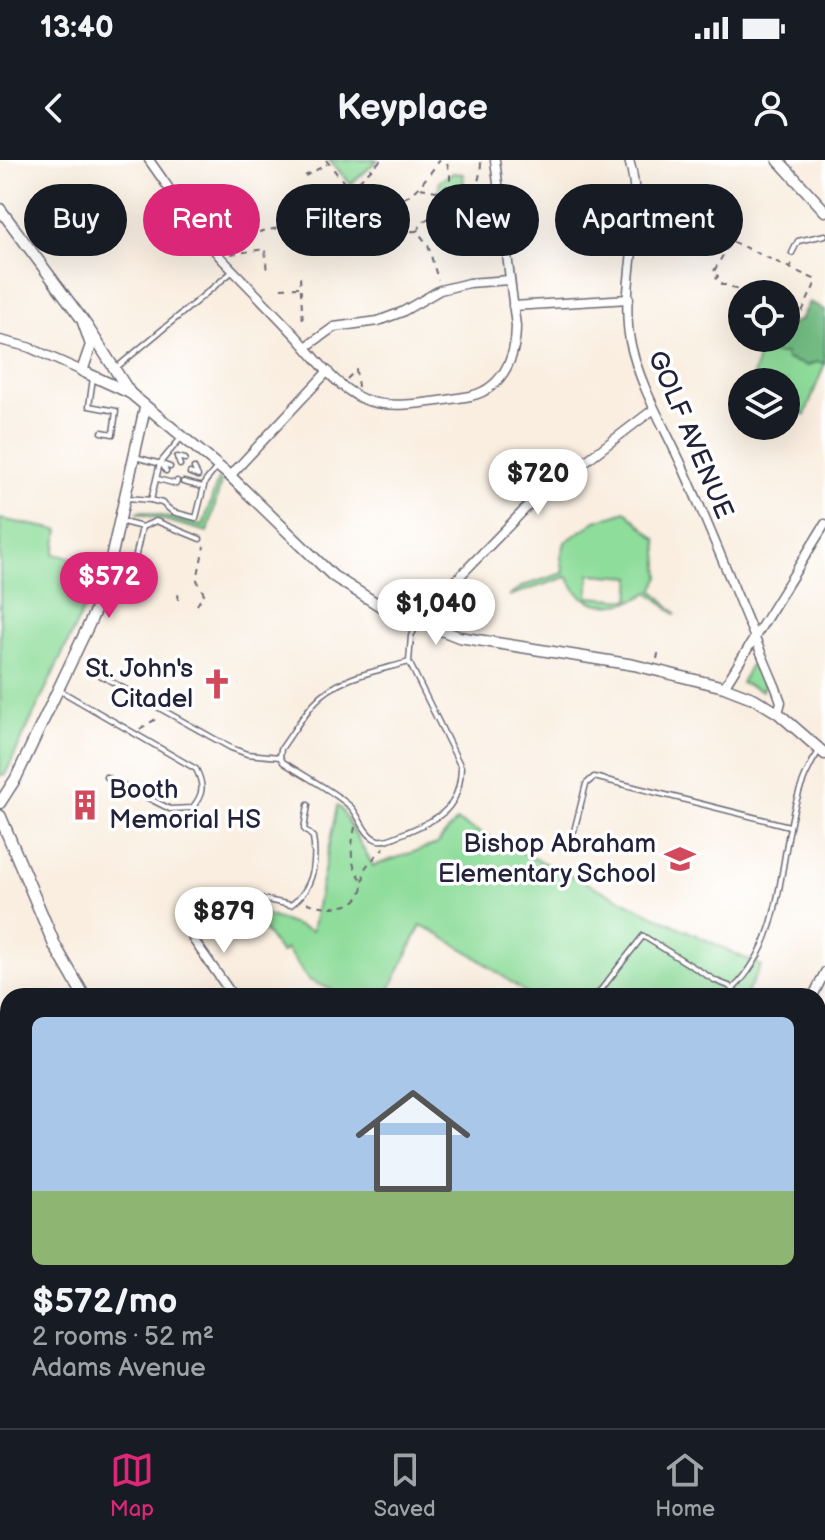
<!DOCTYPE html>
<html lang="en">
<head>
<meta charset="utf-8">
<style>
	body { margin:0; font-family:"Balsamiq Sans",sans-serif; background:#20242c; color:#f1f3f6; height:100vh; display:flex; flex-direction:column; font-size:30px; white-space:nowrap }
	* { box-sizing:border-box; margin:0 }
	p { font-size:26px; color:#9ea1a6 }
	.icon { flex:none; width:44px; height:44px; fill:none; stroke:currentColor; stroke-width:2; stroke-linecap:round; stroke-linejoin:round }
	.map { position:relative; flex:1; overflow:hidden }
	.details { position:absolute; left:0px; top:828px; width:826px; height:440px; display:flex; flex-direction:column; background:#171b24; border-radius:24px 24px 0 0; box-shadow:0 8px 32px #0002 }
	.details>* { flex:none }
	.hud { position:absolute; left:24px; top:24px; width:778px; height:72px; display:flex; gap:16px }
	.controls { position:absolute; left:728px; top:120px; display:grid; gap:16px }
	.controls a { display:grid; place-items:center; width:72px; height:72px; border-radius:50%; background:#171b24; box-shadow:0 8px 32px #0002; font-size:40px }
	.price { position:absolute; translate:-50% -68px; padding:0 18px; border-radius:28px; background:#fff; color:#222; font-size:26px; line-height:52px; filter:drop-shadow(0 2px 4px #0008) }
	.price::after { content:''; position:absolute; left:50%; top:48px; width:24px; height:18px; margin-left:-12px; background:inherit; clip-path:polygon(0 0,100% 0,50% 100%) }
	.price.on { background:#db2777; color:#fff }
	ul { padding:0; list-style:none }
	li { display:grid; align-content:center; gap:16px; height:424px; padding:0 32px }
	li span { display:grid; place-items:center; height:248px; border-radius:12px; color:#555 }
	li>.icon { margin-inline-start:auto }
	span .icon { width:144px; height:144px; fill:#fffc; stroke-width:1 }
	li b { font-size:34px }
	.tag { padding:0 28px; border-radius:36px; background:#171b24; box-shadow:0 8px 32px #0002; font-size:28px; line-height:72px }
	.tag.on { background:#db2777; color:#fff }
	.status { display:flex; justify-content:space-between; align-items:center; height:56px; padding:0 40px; background:#171b24; direction:ltr }
	.status svg { height:22px; fill:currentColor }
	header { display:flex; justify-content:space-between; align-items:center; height:104px; padding:0 32px; background:#171b24; font-size:36px; font-weight:600 }
	.tab-bar { display:flex; justify-content:space-around; align-items:center; height:112px; border-top:2px solid #363941; background:#171b24; font-size:22px; color:#9ea1a6 }
	.tab-bar a { display:grid; justify-items:center; gap:4px }
	.tab-bar .on { color:#db2777 }
	.map>svg:first-child { display:block }
	.green { fill:#8fdd9b; stroke:#58806b; stroke-width:2; fill-rule:evenodd }
	.forest { fill:#73bc83; stroke:#4a6f5f; stroke-width:2 }
	.lines { fill:none; stroke-linecap:round; stroke-linejoin:round }
	.service-casing { stroke:#6d6975; stroke-width:7 }
	.minor-casing { stroke:#6d6975; stroke-width:11 }
	.tertiary-casing { stroke:#6d6975; stroke-width:13 }
	.secondary-casing { stroke:#6d6975; stroke-width:14 }
	.path { stroke:#6d6975; stroke-width:2; stroke-dasharray:6 6; stroke-linecap:butt }
	.service { stroke:#fff; stroke-width:4 }
	.minor { stroke:#fff; stroke-width:8 }
	.tertiary { stroke:#fff; stroke-width:10 }
	.secondary { stroke:#fff; stroke-width:11 }
	.labels { text-anchor:middle; dominant-baseline:central; stroke-width:7; stroke-linejoin:round; paint-order:stroke }
	.street-label { font-size:26px; fill:#22223b; stroke:#fff }
	.poi-label { font-size:26px; fill:#22223b; stroke:#fff; text-anchor:end }
</style>
</head>
<body>
<div class="status"><b>13:40</b><svg viewBox="0 0 49 12"><path d="M0 12V9h3v3zM5 12V6h3v6zM10 12V3h3v9zM15 12V0h3v12zM26 1h20v11H26zM47 4h2v5h-2z"/></svg></div>
<header><svg class="icon" aria-label="back" viewBox="0 0 24 24"><path d="M15 5l-7 7 7 7"/></svg>Keyplace<svg class="icon" aria-label="person" viewBox="0 0 24 24"><circle cx="12" cy="8" r="4"/><path d="M4 21q1-7 8-7t8 7"/></svg></header>
<div class="map">
<svg width="825" height="1268" viewBox="0 0 825 1268">
	<rect width="100%" height="100%" fill="#fff"/>
	<filter id="ink" filterUnits="userSpaceOnUse"><feTurbulence type="fractalNoise" baseFrequency=".0125" numOctaves="2"/><feDisplacementMap in="SourceGraphic" scale="16" xChannelSelector="R" yChannelSelector="G"/><feConvolveMatrix kernelMatrix="1 2 1 2 8 2 1 2 1" color-interpolation-filters="sRGB"/></filter>
	<filter id="wash" filterUnits="userSpaceOnUse"><feTurbulence type="fractalNoise" baseFrequency=".006" numOctaves="4" result="noise"/><feDisplacementMap in="SourceGraphic" scale="32" xChannelSelector="R" yChannelSelector="G"/><feGaussianBlur stdDeviation="1.8" result="paint"/><feColorMatrix in="noise" values="0 0 0 0 0 0 0 0 0 0 0 0 0 0 0 0 0 1.4 0 .05"/><feComposite in="paint" operator="in"/></filter>
	<g filter="url(#wash)">
		<rect width="100%" height="100%" fill="#f9eee0"/>
		<g class="green">
			<path d="M329,0H378L351,24Z"/>
			<path d="M453,13L463,14L464,25L456,34L445,38L439,35V21Z"/>
			<path d="M760,188L775,194H785L786,199L808,206L816,202L825,203L805,255L786,250V222H752Z"/>
			<path d="M218,319L221,322L208,372L138,353L141,351L203,366Z"/>
			<path d="M626,351L657,380L660,417L653,430L676,453L675,454L649,432C630,446 596,451 578,433C574,428 571,421 567,417L509,436L523,426L564,413L561,398L565,382L596,361ZM590,414L632,417L630,440L588,437Z"/>
			<path d="M0,359L59,370L54,394L100,404L96,408L87,442L5,615H0Z"/>
			<path d="M752,503L764,525L762,531L741,523Z"/>
			<path d="M337,646L341,649L373,706L437,684L456,661L761,806L745,836H530L469,792L421,765L387,836H346L309,820L286,789L281,793L252,754L219,776L222,768L250,749L312,771Z"/>
			<path d="M818,1153L825,1155V1191L818,1190Z"/>
			<path d="M414,1260H504L505,1261L502,1268H415Z"/>
			<path d="M688,1260H748L746,1268H678Z"/>
		</g>
		<path class="forest" d="M809,142L825,150V203L816,202L808,206L786,199L785,194H775L760,188L768,179L786,178V162L792,164L800,160Z"/>
	</g>
	<g filter="url(#ink)">
		<g class="lines">
			<g class="service-casing">
				<g id="service">
					<path d="M792,93L798,81L825,75"/>
					<path d="M116,208L233,111"/>
					<path d="M93,218L89,246L116,251L113,274L102,272"/>
					<path d="M135,297L161,304"/>
					<path d="M180,305L177,297L185,299"/>
					<path d="M166,311L162,304L170,307"/>
					<path d="M190,313L198,316L194,308"/>
					<path d="M158,319L176,324L177,321"/>
					<path d="M183,322L203,327"/>
					<path d="M127,338L151,340L162,343L173,352L196,358L205,322L218,306"/>
					<path d="M151,340L160,303L181,278"/>
					<path d="M142,367L156,361L200,379"/>
					<path d="M112,404L133,408L142,367L119,361"/>
					<path d="M133,408L131,418L148,423"/>
					<path d="M409,502C378,511 337,517 315,542C302,556 292,574 281,589L280,597L283,602C305,617 331,629 351,647C360,656 364,676 378,680C387,682 398,675 407,672C442,657 460,648 461,607L409,502L411,476L417,465"/>
					<path d="M89,509L231,588L247,594L280,597"/>
					<path d="M61,531L196,609C204,625 204,634 192,648L170,649L106,617"/>
					<path d="M574,671L586,624L594,617L789,666"/>
					<path d="M193,760L226,738L238,734L291,745C313,729 317,703 313,677L304,669L308,645"/>
					<path d="M733,829C799,764 769,665 819,591"/>
					<path d="M596,836L643,776L716,821L729,826L739,836"/>
					<path d="M818,1196H825"/>
					<path d="M818,1229L825,1224"/>
					<path d="M759,1268L771,1260"/>
				</g>
			</g>
			<g class="minor-casing">
				<g id="minor">
					<path d="M149,0C172,32 195,68 221,98C246,124 272,150 297,177C316,198 336,227 363,239C389,251 437,241 465,237C501,232 516,199 516,166L495,0"/>
					<path d="M629,0C647,59 619,122 630,181C640,228 665,267 684,310C716,382 745,456 776,528L781,542L778,553"/>
					<path d="M513,146L629,139"/>
					<path d="M0,180L28,187L82,211"/>
					<path d="M306,187L334,167L378,161L402,152L440,130L469,123L509,120"/>
					<path d="M230,316L328,211"/>
					<path d="M418,463L426,451L532,342L654,249"/>
					<path d="M724,527L825,364"/>
					<path d="M193,760V779L233,836"/>
					<path d="M813,836L825,812"/>
					<path d="M818,978L825,979"/>
					<path d="M0,1083L8,1086"/>
					<path d="M3,1268L8,1255"/>
					<path d="M124,1268L127,1260"/>
					<path d="M251,1268L254,1260"/>
				</g>
			</g>
			<g class="tertiary-casing">
				<g id="tertiary">
					<path d="M778,0L825,51"/>
					<path d="M0,49L87,166L130,233"/>
					<path d="M82,159L91,185L82,211L130,233L230,316L333,416L382,447L459,477L634,505L724,527L755,539L778,553L825,594"/>
					<path d="M0,643L16,618L92,458L105,425L145,248"/>
					<path d="M348,1268L361,1260"/>
				</g>
			</g>
			<g class="secondary-casing">
				<g id="secondary">
					<path d="M0,656L55,786L84,836"/>
					<path d="M818,1141L825,1142"/>
					<path d="M391,1260L395,1268"/>
					<path d="M408,1260L409,1268"/>
				</g>
			</g>
			<g class="path">
				<path d="M326,0L358,40"/>
				<path d="M305,16L327,4"/>
				<path d="M420,28L436,31L450,25V13L446,0"/>
				<path d="M350,29L381,0"/>
				<path d="M341,56C361,39 362,31 388,44C414,39 425,19 440,0"/>
				<path d="M417,71L424,61C431,56 440,55 449,52C472,44 481,23 481,0"/>
				<path d="M228,90L244,79L262,71L340,57L381,72L417,71L428,85L438,120"/>
				<path d="M231,94L265,89L267,114"/>
				<path d="M789,109L794,100"/>
				<path d="M300,117L303,164"/>
				<path d="M281,128L300,127"/>
				<path d="M748,134L727,125H722L716,119L718,116L713,113L731,81L814,119L816,122L799,158L786,151"/>
				<path d="M347,219L356,210L358,227"/>
				<path d="M141,437L142,427"/>
				<path d="M178,440L179,428"/>
				<path d="M197,445L204,434L197,420L204,386"/>
				<path d="M657,499L658,494L662,493"/>
				<path d="M140,569L159,557"/>
				<path d="M355,667C351,688 348,703 363,721"/>
				<path d="M307,743C326,748 358,753 363,726C364,720 363,712 366,707C371,700 379,694 384,687"/>
				<path d="M379,1267L380,1268"/>
				<path d="M462,1268L464,1260"/>
			</g>
			<use href="#service" class="service"/>
			<use href="#minor" class="minor"/>
			<use href="#tertiary" class="tertiary"/>
			<use href="#secondary" class="secondary"/>
		</g>
	</g>
	<defs>
		<g id="church-bare" transform="scale(2.4)"><path d="M-1.2-6h2.4v3.5h3.3v2.4h-3.3V6h-2.4V-.1h-3.3v-2.4h3.3Z" fill="#d1495b" stroke="#fff" stroke-width="2.5" paint-order="stroke"/></g>
		<g id="building-bare" transform="scale(2.4)"><path d="M-4-6H4V6H1V3H-1V6H-4ZM-2.5-4.3h1.7v1.8h-1.7ZM.8-4.3h1.7v1.8H.8ZM-2.5-1h1.7V.8h-1.7ZM.8-1h1.7V.8H.8Z" fill="#d1495b" stroke="#fff" stroke-width="2.5" paint-order="stroke"/></g>
		<g id="school-bare" transform="scale(2.4)"><path d="M0-5L7-2L0 1L-7-2ZM-4 1L0 2.5L4 1V4Q0 6-4 4Z" fill="#d1495b" stroke="#fff" stroke-width="2.5" paint-order="stroke"/></g>
	</defs>
	<g fill-rule="evenodd">
		<use href="#church-bare" x="217" y="524"/>
		<use href="#building-bare" x="85" y="645"/>
		<use href="#school-bare" x="680" y="699"/>
	</g>
	<g class="labels">
		<g class="street-label">
			<text transform="translate(690 275) rotate(67)">GOLF AVENUE</text>
		</g>
		<g class="poi-label">
			<text x="193" y="509">St. John's<tspan x="193" dy="30">Citadel</tspan></text>
			<text x="109" y="630" text-anchor="start">Booth<tspan x="109" dy="30">Memorial HS</tspan></text>
			<text x="656" y="684">Bishop Abraham<tspan x="656" dy="30">Elementary School</tspan></text>
		</g>
	</g>
</svg>
<div class="controls">
<a><svg class="icon" aria-label="locate" viewBox="0 0 24 24"><circle cx="12" cy="12" r="6"/><path d="M12 2v4M12 18v4M2 12h4M18 12h4"/></svg></a>
<a><svg class="icon" aria-label="layers" viewBox="0 0 24 24"><path d="M12 4l9 5-9 5-9-5zM3 14l9 5 9-5"/></svg></a>
</div>
<b class="price" style="left:538px;top:357px">$720</b>
<b class="price on" style="left:109px;top:460px">$572</b>
<b class="price" style="left:436px;top:487px">$1,040</b>
<b class="price" style="left:224px;top:795px">$879</b>
<div class="hud">
<a class="tag">Buy</a>
<a class="tag on">Rent</a>
<a class="tag">Filters</a>
<a class="tag">New</a>
<a class="tag">Apartment</a>
</div>
<section class="details">
<ul>
<li><span style="background:linear-gradient(#a9c7e8 70%,#8fb573 0)"><svg class="icon" aria-label="home" viewBox="0 0 24 24"><path d="M3 11l9-7 9 7M6 9v11h12V9"/></svg></span><div><b>$572/mo</b><p>2 rooms · 52 m²</p><p>Adams Avenue</p></div></li>
</ul>
</section>
</div>
<nav class="tab-bar">
<a class="on"><svg class="icon" aria-label="map" viewBox="0 0 24 24"><path d="M3 6l6-2 6 2 6-2v14l-6 2-6-2-6 2zM9 4v14M15 6v14"/></svg>Map</a>
<a><svg class="icon" aria-label="saved" viewBox="0 0 24 24"><path d="M7 4h10v16l-5-4-5 4z"/></svg>Saved</a>
<a><svg class="icon" aria-label="home" viewBox="0 0 24 24"><path d="M3 11l9-7 9 7M6 9v11h12V9"/></svg>Home</a>
</nav>
</body>
</html>
